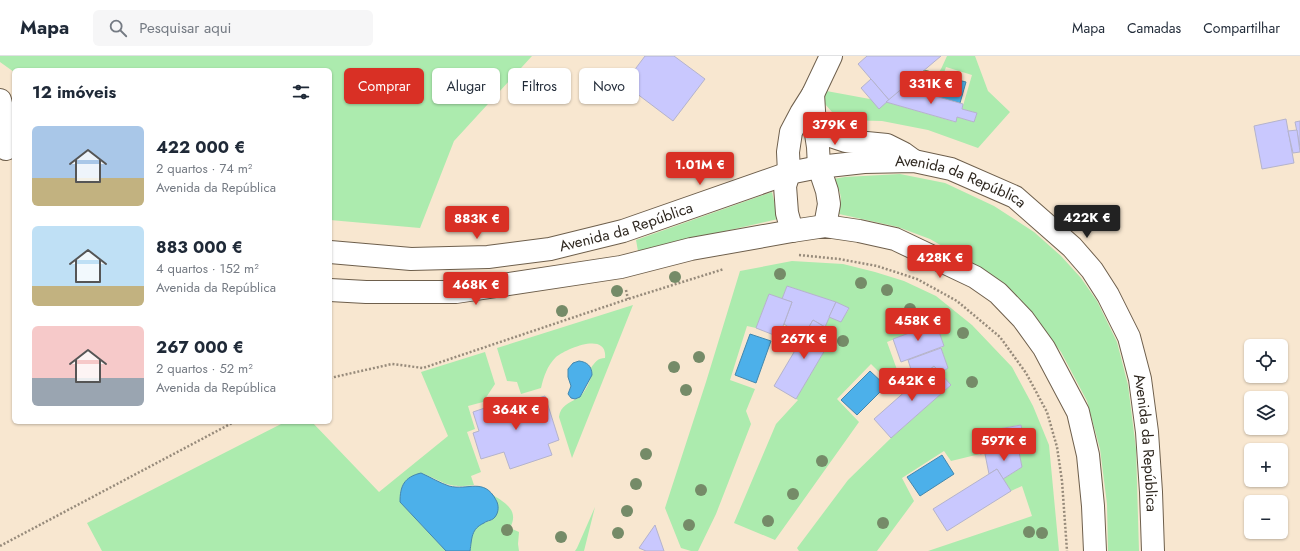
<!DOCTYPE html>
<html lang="pt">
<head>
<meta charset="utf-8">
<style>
	body { margin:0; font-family:Jost,sans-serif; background:#f6f6f7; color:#1f2937; height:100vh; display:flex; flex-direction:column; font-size:15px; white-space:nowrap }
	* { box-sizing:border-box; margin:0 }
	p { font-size:13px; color:#747a83 }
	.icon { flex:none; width:22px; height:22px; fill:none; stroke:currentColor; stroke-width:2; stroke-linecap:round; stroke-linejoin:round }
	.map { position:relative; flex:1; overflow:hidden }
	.drawer { position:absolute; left:12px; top:12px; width:320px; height:356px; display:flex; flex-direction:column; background:#fff; border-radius:6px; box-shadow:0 1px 3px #0004 }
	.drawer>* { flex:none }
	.hud { position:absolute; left:344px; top:12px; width:380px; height:36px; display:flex; gap:8px }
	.fabs { position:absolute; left:1244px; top:283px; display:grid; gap:8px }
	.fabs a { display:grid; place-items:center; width:44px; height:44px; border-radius:6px; background:#fff; box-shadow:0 1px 3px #0004; font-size:20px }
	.price { position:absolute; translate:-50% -34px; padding:0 9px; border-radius:4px; background:#d93025; color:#fff; font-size:13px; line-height:26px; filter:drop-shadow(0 1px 2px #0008) }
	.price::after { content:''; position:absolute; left:50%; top:24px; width:12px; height:9px; margin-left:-6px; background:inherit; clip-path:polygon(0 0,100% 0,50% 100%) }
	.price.active { background:#222; color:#fff }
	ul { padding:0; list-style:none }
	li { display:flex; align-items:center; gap:12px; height:100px; padding:0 20px }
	li span { display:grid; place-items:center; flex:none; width:112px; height:80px; border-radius:6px; color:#555 }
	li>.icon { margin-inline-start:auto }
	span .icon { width:48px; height:48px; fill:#fffc; stroke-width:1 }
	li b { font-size:17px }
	h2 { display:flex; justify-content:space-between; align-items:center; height:48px; padding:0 20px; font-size:17px }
	.pill { padding:0 14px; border-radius:6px; background:#fff; box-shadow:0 1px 3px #0004; font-size:14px; line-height:36px }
	.pill.active { background:#d93025; color:#fff }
	header { display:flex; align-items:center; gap:24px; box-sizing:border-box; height:56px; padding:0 20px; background:#fff; border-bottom:1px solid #e0e1e3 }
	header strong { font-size:19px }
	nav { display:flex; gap:22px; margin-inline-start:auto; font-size:14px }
	.search { width:280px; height:36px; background:#f6f6f7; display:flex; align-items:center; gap:10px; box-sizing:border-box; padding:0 14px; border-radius:6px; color:#747a83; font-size:15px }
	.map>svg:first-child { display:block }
	.green { fill:#acebae }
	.water { fill:#4cb0ea; stroke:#4387ad }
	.building { fill:#c9c8fe; stroke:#b4b3cc }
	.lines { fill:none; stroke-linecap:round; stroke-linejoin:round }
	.secondary-casing { stroke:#6e5f4c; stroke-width:24 }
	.path { stroke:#978b7b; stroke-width:2.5; stroke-dasharray:2 2; stroke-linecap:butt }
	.secondary { stroke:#fff; stroke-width:22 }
	.tree { fill:#758b68 }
	.labels { text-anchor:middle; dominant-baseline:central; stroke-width:3; stroke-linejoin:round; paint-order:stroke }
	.street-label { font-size:15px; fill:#2e271f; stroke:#f8e7d0 }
</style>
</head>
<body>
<header>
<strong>Mapa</strong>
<div class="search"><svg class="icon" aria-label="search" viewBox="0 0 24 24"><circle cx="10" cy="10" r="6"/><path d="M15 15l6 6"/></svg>Pesquisar aqui</div>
<nav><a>Mapa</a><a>Camadas</a><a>Compartilhar</a></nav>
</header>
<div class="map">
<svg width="1300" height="495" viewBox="0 0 1300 495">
	<rect width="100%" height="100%" fill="#f8e7d0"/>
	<g class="green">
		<path d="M0,0H532L454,85L420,172L330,164V14H14V16L0,6Z"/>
		<path d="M947,0H975L988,35L1010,56L978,92L928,74L882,65L839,64L818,40L821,34L886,46L955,66L957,61L974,66L977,57L962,53L972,19L946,11L936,40L918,35V28C939,20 938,20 947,0Z"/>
		<path d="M900,118L945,127L994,150L1034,176L1061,200L1081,222L1097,245L1117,286L1128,329L1136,393L1139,495H1108L1107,448L1100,393L1087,345L1061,296L1030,256L1005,230L977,210L930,183L898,171L839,158C842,142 842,136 833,123L845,121Z"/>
		<path d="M772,136L778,163L638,195L636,184Z"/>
		<path d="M792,205L843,208L875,216L904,225L936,240L972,269L1012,311L1033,350L1049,389L1059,495H928L1032,460L1022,430L1011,435L1003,423L1022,411L1018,391L1020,369L976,377L980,398L951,405L944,395L902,422L914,445L877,495H799L797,492L848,424L891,382L951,329L941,317L948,312L941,292L944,290L936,267L887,286L900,322L892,329L871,308L837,343L859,366L775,484L734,467L776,368L798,344L796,343L835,277L825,271L829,261L841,265L849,253L836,246L787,230L782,243L769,238L756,272L747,270L730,324L755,333L746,355L751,368L716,458L698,495H691L681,492L665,452L706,326L740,215Z"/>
		<path d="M633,249L572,402L559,361C560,350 569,347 578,342C585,338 594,319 591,312C595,306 598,302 605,302C608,275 567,292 556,301C547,310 544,320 541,332L521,338L517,326L507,325L497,292Z"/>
		<path d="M485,296L495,328L483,346L468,350L475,373L467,376L481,416L471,420L474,429C447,433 445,426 421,417C404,423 400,428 400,446L446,495H102L87,467L285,366H312L379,436L448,380L421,316Z"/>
		<path d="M493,439C507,448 519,455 510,472L519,476L518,488L519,495H470C472,476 472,470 492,464L497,445Z"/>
		<path d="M595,451L584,495H575L577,492Z"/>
	</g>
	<g class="water">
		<path d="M946,21L966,26L960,47L940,42Z"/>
		<path d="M750,278L771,285L756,327L735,319Z"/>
		<path d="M579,305C587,306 592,310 592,319L580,341L575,343L571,342L568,338L571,330L568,321V313L573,307Z"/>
		<path d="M870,315L886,330L857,359L841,344Z"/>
		<path d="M942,399L954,418L920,440L907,421Z"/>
		<path d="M421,417C430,421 440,427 449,430C468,435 484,421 496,444C499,449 499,456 495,461C492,465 488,464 484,467C471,473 472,482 470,495H446L400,446C400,430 404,421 421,417Z"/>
	</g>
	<g class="building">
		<path d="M645,0H674L705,23L673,65L624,28Z"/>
		<path d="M867,0H941L889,44L858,8Z"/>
		<path d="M871,23L889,44L879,53L861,32Z"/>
		<path d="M904,31L963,48L962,53L977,57L974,66L957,61L956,66L886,46Z"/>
		<path d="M1286,63L1294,107L1262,113L1254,70Z"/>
		<path d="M1300,65V91L1295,66Z"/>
		<path d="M1297,74L1300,96L1293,97L1288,75Z"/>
		<path d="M787,230L836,246L825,271L813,264L803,281L784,268L792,246L782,243Z"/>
		<path d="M769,238L792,246L779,281L756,272Z"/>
		<path d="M836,246L849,252L841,266L829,261Z"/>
		<path d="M813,264L835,277L796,343L774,330Z"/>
		<path d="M936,267L944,290L901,306L893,283Z"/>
		<path d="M941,292L948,312L941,317L934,310L915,326L908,304Z"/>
		<path d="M934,310L951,329L891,382L874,363Z"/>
		<path d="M545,340L559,384L548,388L552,399L510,413L504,396L481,403L473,377L479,375L473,356L508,344L509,348L518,345L519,348Z"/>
		<path d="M1021,369L1025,390L980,398L976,377Z"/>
		<path d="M1018,391L1022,411L1003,423L997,413L989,418L985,398Z"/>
		<path d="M997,413L1011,435L947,475L933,453Z"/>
		<path d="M655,469L664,495H646L639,492Z"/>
	</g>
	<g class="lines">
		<g class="secondary-casing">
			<g id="secondary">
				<path d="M813,38L815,71L818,91L819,111L827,135L829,148L825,170"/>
				<path d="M0,44L2,52L6,93"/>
				<path d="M815,71L831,80L846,85L887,89L903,97L914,105"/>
				<path d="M792,175L787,157L785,130L789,117L788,96L791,76L801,57L813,38L831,0"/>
				<path id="s1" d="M330,196L411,203L488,201L550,193L623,175L789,117L819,111L864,106L914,105L951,113L1015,141L1072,191L1092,214L1108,239L1129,281L1140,323L1147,376L1151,436L1153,495"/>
				<path d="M330,234L366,236H456L621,211L691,193L792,175L825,170L859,175L895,183L975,221L998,237L1023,263L1044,292L1078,356L1088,399L1093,450L1095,495"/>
			</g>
		</g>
		<g class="path">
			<path d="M799,199L839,203L877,210L917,223L957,245L1000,281L1026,317L1047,356L1057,391L1062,425L1067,495"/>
			<path d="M626,234L628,243"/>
			<path d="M330,322L392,308L423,312L628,243L724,213"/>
			<path d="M0,490L234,366"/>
		</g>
		<use href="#secondary" class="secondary"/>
	</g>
	<g class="tree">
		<circle cx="926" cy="20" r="6"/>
		<circle cx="780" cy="218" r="6"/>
		<circle cx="675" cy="221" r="6"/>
		<circle cx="861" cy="227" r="6"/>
		<circle cx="887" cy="234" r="6"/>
		<circle cx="617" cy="235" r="6"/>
		<circle cx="910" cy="253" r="6"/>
		<circle cx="562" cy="255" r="6"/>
		<circle cx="963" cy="277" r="6"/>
		<circle cx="843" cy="285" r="6"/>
		<circle cx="699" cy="301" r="6"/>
		<circle cx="674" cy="311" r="6"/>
		<circle cx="972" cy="326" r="6"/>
		<circle cx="686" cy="334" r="6"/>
		<circle cx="646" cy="398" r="6"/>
		<circle cx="822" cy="405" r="6"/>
		<circle cx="636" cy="428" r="6"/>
		<circle cx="701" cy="434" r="6"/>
		<circle cx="793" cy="438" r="6"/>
		<circle cx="627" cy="455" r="6"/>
		<circle cx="768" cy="465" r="6"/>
		<circle cx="883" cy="467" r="6"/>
		<circle cx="689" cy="469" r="6"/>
		<circle cx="507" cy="474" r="6"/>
		<circle cx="1029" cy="476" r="6"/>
		<circle cx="618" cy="477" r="6"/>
		<circle cx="1042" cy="477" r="6"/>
		<circle cx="561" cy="481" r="6"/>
	</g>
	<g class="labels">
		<g class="street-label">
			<text stroke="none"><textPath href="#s1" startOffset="648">Avenida da República</textPath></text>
			<text stroke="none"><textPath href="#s1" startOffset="300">Avenida da República</textPath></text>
			<text stroke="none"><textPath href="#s1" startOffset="996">Avenida da República</textPath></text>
		</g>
	</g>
</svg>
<div class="fabs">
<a><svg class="icon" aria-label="locate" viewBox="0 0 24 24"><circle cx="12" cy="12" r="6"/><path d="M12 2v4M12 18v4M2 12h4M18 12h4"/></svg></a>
<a><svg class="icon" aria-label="layers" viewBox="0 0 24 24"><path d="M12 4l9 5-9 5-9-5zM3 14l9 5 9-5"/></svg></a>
<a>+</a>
<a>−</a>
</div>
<b class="price" style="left:931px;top:49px">331K €</b>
<b class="price" style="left:835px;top:90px">379K €</b>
<b class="price" style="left:700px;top:130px">1.01M €</b>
<b class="price active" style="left:1087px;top:183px">422K €</b>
<b class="price" style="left:477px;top:184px">883K €</b>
<b class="price" style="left:940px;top:223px">428K €</b>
<b class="price" style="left:476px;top:250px">468K €</b>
<b class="price" style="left:918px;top:286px">458K €</b>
<b class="price" style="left:804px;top:304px">267K €</b>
<b class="price" style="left:912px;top:346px">642K €</b>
<b class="price" style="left:516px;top:375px">364K €</b>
<b class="price" style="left:1004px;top:406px">597K €</b>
<div class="hud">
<a class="pill active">Comprar</a>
<a class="pill">Alugar</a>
<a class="pill">Filtros</a>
<a class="pill">Novo</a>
</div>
<section class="drawer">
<h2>12 imóveis<svg class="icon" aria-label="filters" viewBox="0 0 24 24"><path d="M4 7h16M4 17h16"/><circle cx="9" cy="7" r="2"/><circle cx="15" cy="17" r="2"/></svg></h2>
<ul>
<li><span style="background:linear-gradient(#a9c7e8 65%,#c2b280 0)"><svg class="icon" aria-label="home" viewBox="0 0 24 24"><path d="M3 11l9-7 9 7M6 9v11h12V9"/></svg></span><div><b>422 000 €</b><p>2 quartos · 74 m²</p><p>Avenida da República</p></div></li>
<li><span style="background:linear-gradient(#bfe0f5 75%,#c2b280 0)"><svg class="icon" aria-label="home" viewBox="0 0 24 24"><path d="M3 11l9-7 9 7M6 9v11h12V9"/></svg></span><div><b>883 000 €</b><p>4 quartos · 152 m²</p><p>Avenida da República</p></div></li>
<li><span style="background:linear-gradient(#f6c9c9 65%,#9aa5b1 0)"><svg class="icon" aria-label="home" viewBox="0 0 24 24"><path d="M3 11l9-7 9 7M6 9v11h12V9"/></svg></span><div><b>267 000 €</b><p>2 quartos · 52 m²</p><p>Avenida da República</p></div></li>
</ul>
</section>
</div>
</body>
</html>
